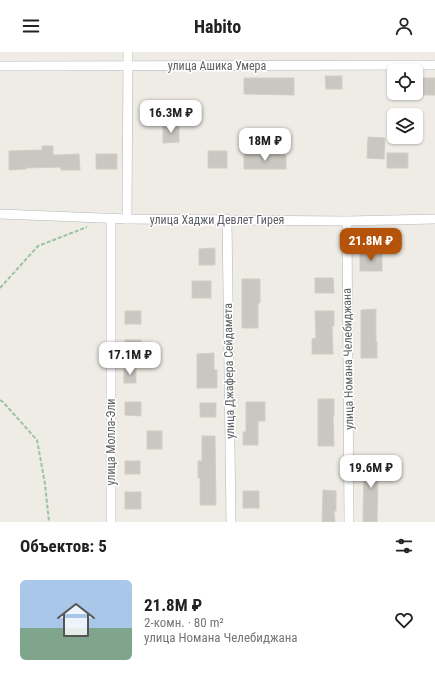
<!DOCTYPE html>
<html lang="ru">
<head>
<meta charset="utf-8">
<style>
	body { margin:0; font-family:"Roboto Condensed",sans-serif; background:#f2f2f2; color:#222; height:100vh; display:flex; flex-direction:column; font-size:15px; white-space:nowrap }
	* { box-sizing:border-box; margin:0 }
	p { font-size:13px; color:#767676 }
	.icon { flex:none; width:22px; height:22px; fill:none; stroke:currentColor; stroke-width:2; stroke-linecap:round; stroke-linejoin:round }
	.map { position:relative; height:470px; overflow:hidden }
	.sheet { display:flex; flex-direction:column; background:#fff; flex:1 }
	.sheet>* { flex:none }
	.fabs { position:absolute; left:387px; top:12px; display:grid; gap:8px }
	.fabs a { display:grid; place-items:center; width:36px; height:36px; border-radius:6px; background:#fff; box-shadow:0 1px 3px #0004; font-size:20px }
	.price { position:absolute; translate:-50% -34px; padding:0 9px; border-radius:8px; background:#fff; color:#222; font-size:13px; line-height:26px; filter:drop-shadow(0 1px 2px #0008) }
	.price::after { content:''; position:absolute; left:50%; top:24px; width:12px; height:9px; margin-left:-6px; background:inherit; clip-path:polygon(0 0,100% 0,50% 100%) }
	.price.current { background:#b45309; color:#fff }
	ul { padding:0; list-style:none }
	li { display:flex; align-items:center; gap:12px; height:100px; padding:0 20px }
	li span { display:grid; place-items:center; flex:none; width:112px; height:80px; border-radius:6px; color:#555 }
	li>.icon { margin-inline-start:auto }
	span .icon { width:48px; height:48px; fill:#fffc; stroke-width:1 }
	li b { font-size:17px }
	h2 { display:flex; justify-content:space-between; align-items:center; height:48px; padding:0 20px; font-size:17px }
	header { display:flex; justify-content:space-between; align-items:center; height:52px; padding:0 20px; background:#fff; font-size:18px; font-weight:700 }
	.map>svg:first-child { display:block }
	.building { fill:#cac7c2; stroke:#d2cec4 }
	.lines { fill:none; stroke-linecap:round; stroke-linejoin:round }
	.minor-casing { stroke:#b2b5b9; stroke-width:10 }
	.path { stroke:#9bc2a7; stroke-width:2; stroke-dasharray:4 2; stroke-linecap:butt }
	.minor { stroke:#fff; stroke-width:9 }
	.labels { text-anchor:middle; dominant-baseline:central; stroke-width:3; stroke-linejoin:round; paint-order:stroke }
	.street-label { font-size:12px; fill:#5d6064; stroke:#fff }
</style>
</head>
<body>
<header><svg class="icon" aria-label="menu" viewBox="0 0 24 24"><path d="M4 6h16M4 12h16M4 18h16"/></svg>Habito<svg class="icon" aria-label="person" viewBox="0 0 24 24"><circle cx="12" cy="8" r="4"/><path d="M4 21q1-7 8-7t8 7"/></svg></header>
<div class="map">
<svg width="435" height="470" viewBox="0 0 435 470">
	<rect width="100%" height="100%" fill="#eeece5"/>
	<g class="building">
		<path d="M325,24H342V37H326Z"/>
		<path d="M244,26H294V43L244,42Z"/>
		<rect x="421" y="26" width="14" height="17"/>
		<path d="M163,73H179V90L163,91Z"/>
		<path d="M368,85L385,86L384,107L367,106Z"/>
		<path d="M42,94H53V103L79,102L80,118H61V115L26,116V117L9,118V99L42,98Z"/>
		<rect x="208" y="99" width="19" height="17"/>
		<rect x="387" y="101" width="21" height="15"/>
		<rect x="96" y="102" width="21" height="15"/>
		<path d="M244,102L286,103V117H244Z"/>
		<path d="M215,196V213H199V197Z"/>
		<rect x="360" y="201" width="22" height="18"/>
		<path d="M315,226H333L334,241H315Z"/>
		<path d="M242,227H260V251H258V276H242Z"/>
		<rect x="192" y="229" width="19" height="17"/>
		<path d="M376,257V290H377V306H361V258Z"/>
		<rect x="125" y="259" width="16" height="13"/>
		<path d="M315,259H334V274H332L333,302H312V287L316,286Z"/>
		<rect x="125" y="288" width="16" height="14"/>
		<path d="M214,301V318H217V336H197V302Z"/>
		<rect x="124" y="317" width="12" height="14"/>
		<path d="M318,347H334V364H333L334,394H318Z"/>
		<path d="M125,350H141V364L125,363Z"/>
		<path d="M246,350H265V369H258V393H243V380H246Z"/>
		<rect x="200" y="351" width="16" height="14"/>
		<rect x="147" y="379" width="15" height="18"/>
		<path d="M202,384H215L216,453H200V426H198V409H202Z"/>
		<path d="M382,408L383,427H378L377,470H363L364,409Z"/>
		<rect x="125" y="409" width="15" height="13"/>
		<path d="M323,438L336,439V459H334L335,470H322Z"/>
		<rect x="243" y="439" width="16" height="17"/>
		<rect x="125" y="440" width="16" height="17"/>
	</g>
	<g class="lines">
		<g class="minor-casing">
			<g id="minor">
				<path d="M0,14L435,13"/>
				<path d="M0,162L127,167L347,169L435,167"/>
				<path d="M111,166V470"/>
				<path d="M127,167L128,0"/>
				<path d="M227,167L231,470"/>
				<path d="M347,169L349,470"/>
			</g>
		</g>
		<g class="path">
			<path d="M0,236L38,194L87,175"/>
			<path d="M0,348L3,350L37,388L45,432L49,470"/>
		</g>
		<use href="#minor" class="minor"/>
	</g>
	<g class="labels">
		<g class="street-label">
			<text x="217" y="14">улица Ашика Умера</text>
			<text x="217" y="168">улица Хаджи Девлет Гирея</text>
			<text transform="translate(348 307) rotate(-91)">улица Номана Челебиджана</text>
			<text transform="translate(229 319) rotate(-91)">улица Джафера Сейдамета</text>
			<text transform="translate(111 390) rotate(-90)">улица Молла-Эли</text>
		</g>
	</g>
</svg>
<div class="fabs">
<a><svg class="icon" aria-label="locate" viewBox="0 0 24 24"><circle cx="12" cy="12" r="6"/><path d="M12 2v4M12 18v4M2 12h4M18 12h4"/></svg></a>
<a><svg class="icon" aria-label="layers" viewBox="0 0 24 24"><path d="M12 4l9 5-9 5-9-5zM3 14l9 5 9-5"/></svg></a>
</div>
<b class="price" style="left:171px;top:82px">16.3M ₽</b>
<b class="price" style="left:265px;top:110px">18M ₽</b>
<b class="price current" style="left:371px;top:210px">21.8M ₽</b>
<b class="price" style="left:130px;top:324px">17.1M ₽</b>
<b class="price" style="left:371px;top:437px">19.6M ₽</b>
</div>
<section class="sheet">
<h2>Объектов: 5<svg class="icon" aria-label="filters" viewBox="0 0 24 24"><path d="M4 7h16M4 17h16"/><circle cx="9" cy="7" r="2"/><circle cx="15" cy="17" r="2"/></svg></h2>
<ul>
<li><span style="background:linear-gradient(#a9c7e8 60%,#7fa58c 0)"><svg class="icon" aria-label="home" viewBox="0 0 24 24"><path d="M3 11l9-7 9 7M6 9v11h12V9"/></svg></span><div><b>21.8M ₽</b><p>2-комн. · 80 m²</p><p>улица Номана Челебиджана</p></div><svg class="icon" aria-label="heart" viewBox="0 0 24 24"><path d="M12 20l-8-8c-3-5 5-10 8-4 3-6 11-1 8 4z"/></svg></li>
</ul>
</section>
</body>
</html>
